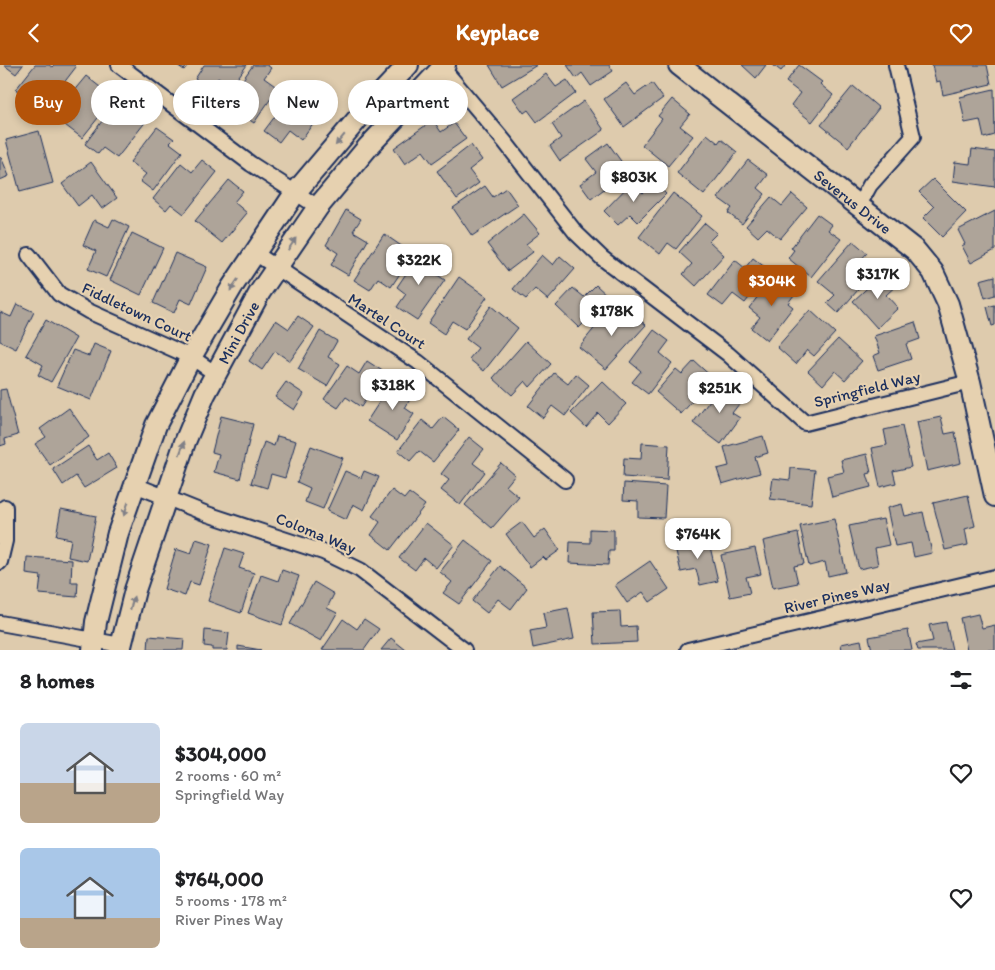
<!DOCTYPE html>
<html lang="en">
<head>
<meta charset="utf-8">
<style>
	body { margin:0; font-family:Itim,sans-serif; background:#f2f2f2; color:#202124; height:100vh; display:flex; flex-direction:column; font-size:19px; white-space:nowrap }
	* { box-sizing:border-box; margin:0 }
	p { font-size:16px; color:#757577 }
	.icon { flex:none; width:28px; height:28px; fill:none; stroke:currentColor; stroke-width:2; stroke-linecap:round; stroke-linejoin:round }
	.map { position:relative; height:585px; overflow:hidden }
	.side { display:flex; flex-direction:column; background:#fff; flex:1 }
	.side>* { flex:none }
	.guide { position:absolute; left:15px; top:15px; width:500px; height:45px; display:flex; gap:10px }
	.price { position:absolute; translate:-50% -42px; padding:0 11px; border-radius:10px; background:#fff; color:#222; font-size:16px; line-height:32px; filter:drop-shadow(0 1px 2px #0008) }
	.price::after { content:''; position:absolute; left:50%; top:30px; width:15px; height:11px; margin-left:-8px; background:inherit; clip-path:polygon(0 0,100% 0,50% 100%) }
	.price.current { background:#b45309; color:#fff }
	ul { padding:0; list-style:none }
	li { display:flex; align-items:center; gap:15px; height:125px; padding:0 20px }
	li span { display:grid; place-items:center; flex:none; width:140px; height:100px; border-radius:8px; color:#555 }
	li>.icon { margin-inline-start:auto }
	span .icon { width:60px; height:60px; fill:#fffc; stroke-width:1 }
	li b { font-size:21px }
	h2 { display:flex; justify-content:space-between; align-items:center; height:60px; padding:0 20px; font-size:21px }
	.pill { padding:0 18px; border-radius:22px; background:#fff; box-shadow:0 2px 8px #0003; font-size:18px; line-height:45px }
	.pill.current { background:#b45309; color:#fff }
	header { display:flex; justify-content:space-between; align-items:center; height:65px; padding:0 20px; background:#b45309; color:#fff; font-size:22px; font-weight:700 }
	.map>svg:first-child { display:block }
	.building { fill:#aea499; stroke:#1b2f5e }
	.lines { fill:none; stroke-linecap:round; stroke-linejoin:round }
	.street-casing { stroke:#1b2f5e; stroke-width:18 }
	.secondary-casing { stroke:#1b2f5e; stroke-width:24 }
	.street { stroke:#e6d1b0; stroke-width:14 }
	.secondary { stroke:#e6d1b0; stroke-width:20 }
	.oneway { fill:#808087 }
	.labels { text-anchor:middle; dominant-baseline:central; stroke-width:4.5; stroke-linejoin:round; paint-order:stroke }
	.street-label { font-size:16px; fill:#1b2f5e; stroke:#e6d1b0 }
</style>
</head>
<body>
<header><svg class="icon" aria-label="back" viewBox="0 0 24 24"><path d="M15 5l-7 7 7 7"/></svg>Keyplace<svg class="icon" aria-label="heart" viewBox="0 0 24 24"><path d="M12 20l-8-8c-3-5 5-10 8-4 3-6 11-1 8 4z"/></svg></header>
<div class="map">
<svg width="995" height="585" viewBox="0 0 995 585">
	<rect width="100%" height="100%" fill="#decbad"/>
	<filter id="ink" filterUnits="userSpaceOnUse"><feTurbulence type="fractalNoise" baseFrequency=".02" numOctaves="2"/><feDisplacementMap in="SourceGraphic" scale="10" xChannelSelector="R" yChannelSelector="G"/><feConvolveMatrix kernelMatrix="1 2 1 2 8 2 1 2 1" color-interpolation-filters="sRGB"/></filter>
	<g filter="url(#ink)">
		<g class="building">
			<path d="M4,0H23L16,9Z"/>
			<path d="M35,0H49L52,2L54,0H74L76,2L43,45L16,24Z"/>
			<path d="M177,0H188L184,5Z"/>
			<path d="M204,0H247L231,22L218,13L209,24L195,14Z"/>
			<path d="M253,0H267L271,3L264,13L278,23L254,58L238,47L241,41L230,33Z"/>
			<path d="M489,0H537L502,21Z"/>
			<path d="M567,0H609L613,6L591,21L582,8L576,13Z"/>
			<path d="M742,0H766L756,13Z"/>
			<path d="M773,0H786L781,6Z"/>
			<path d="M799,0L822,17L820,19L833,30L812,57L791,40L800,28L786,17Z"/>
			<path d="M932,0H987L991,19L943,30L940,16L936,17Z"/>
			<path d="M546,9L556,22L567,15L576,28L537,57L528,45L524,48L513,33Z"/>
			<path d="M86,11L114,33L82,73L53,51Z"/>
			<path d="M626,18L635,30L652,18L663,33L624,62L604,34Z"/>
			<path d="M853,21L879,43L848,82L821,60Z"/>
			<path d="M297,22L325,42L301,75L288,65L279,77L264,66Z"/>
			<path d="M994,24L995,70L984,73L980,55L965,58L960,32Z"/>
			<path d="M672,34L690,49L680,61L693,71L668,101L642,80L662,54L658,51Z"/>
			<path d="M584,36L604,65L560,96L550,81L561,73L552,59Z"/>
			<path d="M126,39L147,55L117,93L103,83L98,89L85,79L108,48L115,53Z"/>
			<path d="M433,55L441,67L454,58L466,74L432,98L423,86L405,99L394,83Z"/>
			<path d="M157,62L174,74L170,78L182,87L153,126L140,116L146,109L130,97Z"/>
			<path d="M39,66L53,118L20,127L6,75Z"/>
			<path d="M707,69L718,78L721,74L737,87L704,130L677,108Z"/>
			<path d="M608,78L628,106L591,134L580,119L596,107L586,94Z"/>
			<path d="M471,80L482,95L469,105L479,118L457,134L437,106Z"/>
			<path d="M972,84L995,87V122L953,116L955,97L970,99Z"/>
			<path d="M1,92L9,111L0,115V93Z"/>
			<path d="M202,95L217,107L184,149L171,139L166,145L153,134L181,98L192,107Z"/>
			<path d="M748,95L768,110L758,123L765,129L742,159L728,148L732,143L718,133Z"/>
			<path d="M91,97L117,133L102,144L92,130L78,141L62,119Z"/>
			<path d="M933,114L966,147L942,172L923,153L934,142L919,127Z"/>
			<path d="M229,115L243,126L234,137L247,148L222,178L195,156Z"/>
			<path d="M632,117L643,128L654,117L666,129L638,157L630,149L618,160L604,146Z"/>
			<path d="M485,121L493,132L506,123L518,140L472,171L453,143Z"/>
			<path d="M673,128L702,151L676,184L668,178L660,189L639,172Z"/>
			<path d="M792,129L807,142L780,174L767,163L758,172L746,161L771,132L782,141Z"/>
			<path d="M346,145L361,154L353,166L368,175L348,210L331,200L338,188L326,180Z"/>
			<path d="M995,146V185L971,198L962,181L965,179L958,165Z"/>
			<path d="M524,149L540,168L526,179L533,187L508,206L487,179Z"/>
			<path d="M817,149L832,160L828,165L841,174L811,212L788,193L794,185L791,183Z"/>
			<path d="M113,154L129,162L106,212L88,204L96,186L83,180L94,155L109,162Z"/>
			<path d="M705,158L717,168L709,176L724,190L696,221L683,209L692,199L679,187Z"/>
			<path d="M132,168L163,183L141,230L110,215Z"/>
			<path d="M384,169L413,189L391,222L378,213L370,225L354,215Z"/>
			<path d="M853,176L867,188L857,199L871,210L838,248L827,238L835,230L818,216Z"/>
			<path d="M175,188L207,202L191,239L180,234L174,248L153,238Z"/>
			<path d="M420,188L438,200L433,207L445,215L417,255L397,242L406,229L397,222Z"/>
			<path d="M542,190L553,200L560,191L575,204L548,235L535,224L526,234L513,224Z"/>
			<path d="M753,193L770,206L745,238L733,229L723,241L708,230L735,195L745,203Z"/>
			<path d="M887,205L899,218L886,230L898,243L877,263L853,236Z"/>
			<path d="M775,209L797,226L788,238L793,242L767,276L751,263L760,252L749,243Z"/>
			<path d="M995,211V230L985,233L980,215Z"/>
			<path d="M459,212L487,232L465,264L452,256L444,269L428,258Z"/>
			<path d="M596,220L609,232L579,263L556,241L573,223L584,232Z"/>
			<path d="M17,239L34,247L16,284L0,276V247L11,252Z"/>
			<path d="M995,240V260L992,261L987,242Z"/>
			<path d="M491,241L518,263L484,306L469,294L478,283L466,274Z"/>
			<path d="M625,242L646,260L606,304L579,282L606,249L614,255Z"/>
			<path d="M810,245L835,268L814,291L807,285L796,299L777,282Z"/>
			<path d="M298,251L314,262L290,296L275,286L262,305L249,296L276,255L289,264Z"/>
			<path d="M46,255L76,273L51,317L38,310L43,300L26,290Z"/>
			<path d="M915,257L920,274L906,279L911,294L878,305L873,291L880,288L874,271Z"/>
			<path d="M654,265L669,276L660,288L672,298L648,329L632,317L641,306L630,297Z"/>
			<path d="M320,266L337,276L328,292L340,299L327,321L298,304Z"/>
			<path d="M838,274L862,296L845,315L835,306L823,320L808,306Z"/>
			<path d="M526,276L551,299L530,322L525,316L512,330L493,313Z"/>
			<path d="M94,279L111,286L91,335L57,321L73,285L89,291Z"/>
			<path d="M367,296L384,307L361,342L346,332L338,343L324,334L347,301L359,309Z"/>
			<path d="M694,296L713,313L681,349L656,327L676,304L682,309Z"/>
			<path d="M554,308L568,319L576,309L589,320L565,351L552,341L543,353L528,341Z"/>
			<path d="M393,316L413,329L405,343L414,349L397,375L367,356Z"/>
			<path d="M602,316L626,339L608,358L598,348L586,362L571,348Z"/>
			<path d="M286,317L304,329L294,345L275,332Z"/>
			<path d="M722,319L743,334L732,348L740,353L721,379L693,358Z"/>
			<path d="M6,324L18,370L5,374L6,379L0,381V325Z"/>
			<path d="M69,343L89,372L50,400L35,379L46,372L40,364Z"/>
			<path d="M221,351L253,359L240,414L214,407L219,389L212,387Z"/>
			<path d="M443,352L459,365L433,397L419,386L410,396L398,386L422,355L433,364Z"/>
			<path d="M941,352L945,369L955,367L961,398L927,406L917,357Z"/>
			<path d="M902,361L911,402L893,406L896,418L880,422L872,383L887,380L884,365Z"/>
			<path d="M277,371L296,376L285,413L271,409L267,423L251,418L264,377L274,381Z"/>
			<path d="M763,371L768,388L755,392L760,408L722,419L717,404L729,401L724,382Z"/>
			<path d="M469,372L484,384L473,398L485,407L460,440L441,425L449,415L441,409Z"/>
			<path d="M642,378L669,380L667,415L623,412L624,393L641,394Z"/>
			<path d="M88,381L97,395L108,388L117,403L84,423L76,411L63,420L53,404Z"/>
			<path d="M311,381L343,393L323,444L305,437L310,423L297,417Z"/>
			<path d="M867,389L871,408L867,409L871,422L832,432L827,411L844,407L841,395Z"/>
			<path d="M501,398L515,410L506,421L519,432L492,463L465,440Z"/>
			<path d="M791,403L815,405L811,439L770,434L773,413L790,415Z"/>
			<path d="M345,406L361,413L364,406L379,412L364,445L353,439L346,455L327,446Z"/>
			<path d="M624,418L666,421L664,453L638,452V436L623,435Z"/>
			<path d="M392,425L404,434L409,428L425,440L390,485L371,470L380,457L372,451Z"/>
			<path d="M968,430L975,461L965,464L968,480L945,485L933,438Z"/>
			<path d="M902,439L905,451L923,447L932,488L914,492L911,478L895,481L887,443Z"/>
			<path d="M61,444L96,451L87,496L68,492L71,474L56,471Z"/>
			<path d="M834,454L846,507L828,511L825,497L809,501L800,461Z"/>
			<path d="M883,454L889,480L875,483L878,500L859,504L849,461Z"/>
			<path d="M522,457L534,473L545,464L560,485L546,495L543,492L530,502L506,469Z"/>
			<path d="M426,458L454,480L436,503L424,493L415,505L399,493Z"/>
			<path d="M590,464L614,465V486H609L608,500L569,498L570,477L590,478Z"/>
			<path d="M798,468L804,499L794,501L798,518L773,523L763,476Z"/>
			<path d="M708,473L718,516L700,520L696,504L681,507L675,482Z"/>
			<path d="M196,474L212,479L199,520L190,517L185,531L164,524L176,484L191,489Z"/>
			<path d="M465,475L492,496L459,539L443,528L452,517L440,507Z"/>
			<path d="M225,483L244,489L239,503L254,508L241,548L208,536Z"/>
			<path d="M755,483L761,509L746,512L750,528L730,532L721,490Z"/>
			<path d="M27,492L72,495L71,517H78L77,532L39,529L41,511L26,509Z"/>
			<path d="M650,496L669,524L650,537L643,527L627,538L615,520Z"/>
			<path d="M500,501L527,523L511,544L498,534L487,548L472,536Z"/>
			<path d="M282,505L299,511L282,560L248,548L261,510L278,516Z"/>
			<path d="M314,517L334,529L327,543L337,548L321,576L290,559Z"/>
			<path d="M568,543L574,574L533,583L530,566L546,563L543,548Z"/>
			<path d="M620,546L621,562L636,561L637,577L595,579L593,547Z"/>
			<path d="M978,549L982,563L995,560V585H967L960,553Z"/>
			<path d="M343,554L357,564L364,554L379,564L364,585H322Z"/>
			<path d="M946,557L952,585H918L916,579L933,576L929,560Z"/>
			<path d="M205,565L229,568L227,585H212V582L204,581Z"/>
			<path d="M908,565L912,585H872L869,572Z"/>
			<path d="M149,571L184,574L183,585H148Z"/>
			<path d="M391,573L406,585H381Z"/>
			<path d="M861,575L863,585H842L841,579Z"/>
			<path d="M238,581L261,585H238Z"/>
		</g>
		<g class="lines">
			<g class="street-casing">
				<g id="street">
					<path d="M119,0L251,99L318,142"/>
					<path d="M440,0L505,77L576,168L602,193L728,289L805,358L970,317"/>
					<path d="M858,142L870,120L913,72L896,0"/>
					<path d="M255,188L418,297L565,415"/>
					<path d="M29,190L59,229L88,246L191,292L216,309"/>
					<path d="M135,420L207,449L323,487L360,505L464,585"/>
					<path d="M0,497L5,476V442"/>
					<path d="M0,558L121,580"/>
					<path d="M688,585L995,512"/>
				</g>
			</g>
			<g class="secondary-casing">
				<g id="secondary">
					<path id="s1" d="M679,0L915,185L933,207L948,239L970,317L995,431"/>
					<path d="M93,585L96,557L118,468L156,360L191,292L232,222L295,128L361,50L408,0"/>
					<path id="s2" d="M120,585L135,525L185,377L205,329L260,227L318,142L368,82L445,0"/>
				</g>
			</g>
			<use href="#street" class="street"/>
			<use href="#secondary" class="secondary"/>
		</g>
		<defs><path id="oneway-solid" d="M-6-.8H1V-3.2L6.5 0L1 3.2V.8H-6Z" transform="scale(1.25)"/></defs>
		<g class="oneway">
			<use href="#oneway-solid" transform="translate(340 75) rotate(130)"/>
			<use href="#oneway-solid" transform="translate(292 179) rotate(-56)"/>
			<use href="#oneway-solid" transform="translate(234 220) rotate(123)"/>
			<use href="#oneway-solid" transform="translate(182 383) rotate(-70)"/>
			<use href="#oneway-solid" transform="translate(126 444) rotate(109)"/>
			<use href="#oneway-solid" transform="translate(132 538) rotate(-75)"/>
		</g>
	</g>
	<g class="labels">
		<g class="street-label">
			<text stroke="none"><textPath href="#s1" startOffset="221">Severus Drive</textPath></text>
			<text transform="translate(137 247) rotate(25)">Fiddletown Court</text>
			<text transform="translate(387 256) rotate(33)">Martel Court</text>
			<text stroke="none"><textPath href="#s2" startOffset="340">Mini Drive</textPath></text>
			<text transform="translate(867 324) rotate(-14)">Springfield Way</text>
			<text transform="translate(316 468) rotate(22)">Coloma Way</text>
			<text transform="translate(837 531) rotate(-13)">River Pines Way</text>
		</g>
	</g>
</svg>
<b class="price" style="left:634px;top:138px">$803K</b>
<b class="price" style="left:419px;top:221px">$322K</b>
<b class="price" style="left:878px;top:235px">$317K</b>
<b class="price current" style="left:772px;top:242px">$304K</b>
<b class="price" style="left:612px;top:272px">$178K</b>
<b class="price" style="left:393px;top:346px">$318K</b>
<b class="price" style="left:720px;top:349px">$251K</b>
<b class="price" style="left:698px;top:495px">$764K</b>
<div class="guide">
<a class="pill current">Buy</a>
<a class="pill">Rent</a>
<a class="pill">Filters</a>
<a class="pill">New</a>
<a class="pill">Apartment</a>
</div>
</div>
<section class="side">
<h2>8 homes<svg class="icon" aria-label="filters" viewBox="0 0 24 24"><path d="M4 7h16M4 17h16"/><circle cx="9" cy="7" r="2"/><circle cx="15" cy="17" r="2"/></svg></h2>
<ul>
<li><span style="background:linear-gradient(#c9d6e8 60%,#b9a48a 0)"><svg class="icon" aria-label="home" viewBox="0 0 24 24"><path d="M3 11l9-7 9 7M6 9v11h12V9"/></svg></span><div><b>$304,000</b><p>2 rooms · 60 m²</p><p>Springfield Way</p></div><svg class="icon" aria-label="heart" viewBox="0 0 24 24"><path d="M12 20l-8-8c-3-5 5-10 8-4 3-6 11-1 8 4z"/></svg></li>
<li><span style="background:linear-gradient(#a9c7e8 70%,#b9a48a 0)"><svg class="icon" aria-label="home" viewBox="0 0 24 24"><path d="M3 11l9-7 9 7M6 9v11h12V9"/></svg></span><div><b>$764,000</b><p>5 rooms · 178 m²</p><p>River Pines Way</p></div><svg class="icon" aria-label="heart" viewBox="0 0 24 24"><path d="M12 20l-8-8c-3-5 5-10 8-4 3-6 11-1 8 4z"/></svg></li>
</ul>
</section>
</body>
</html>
